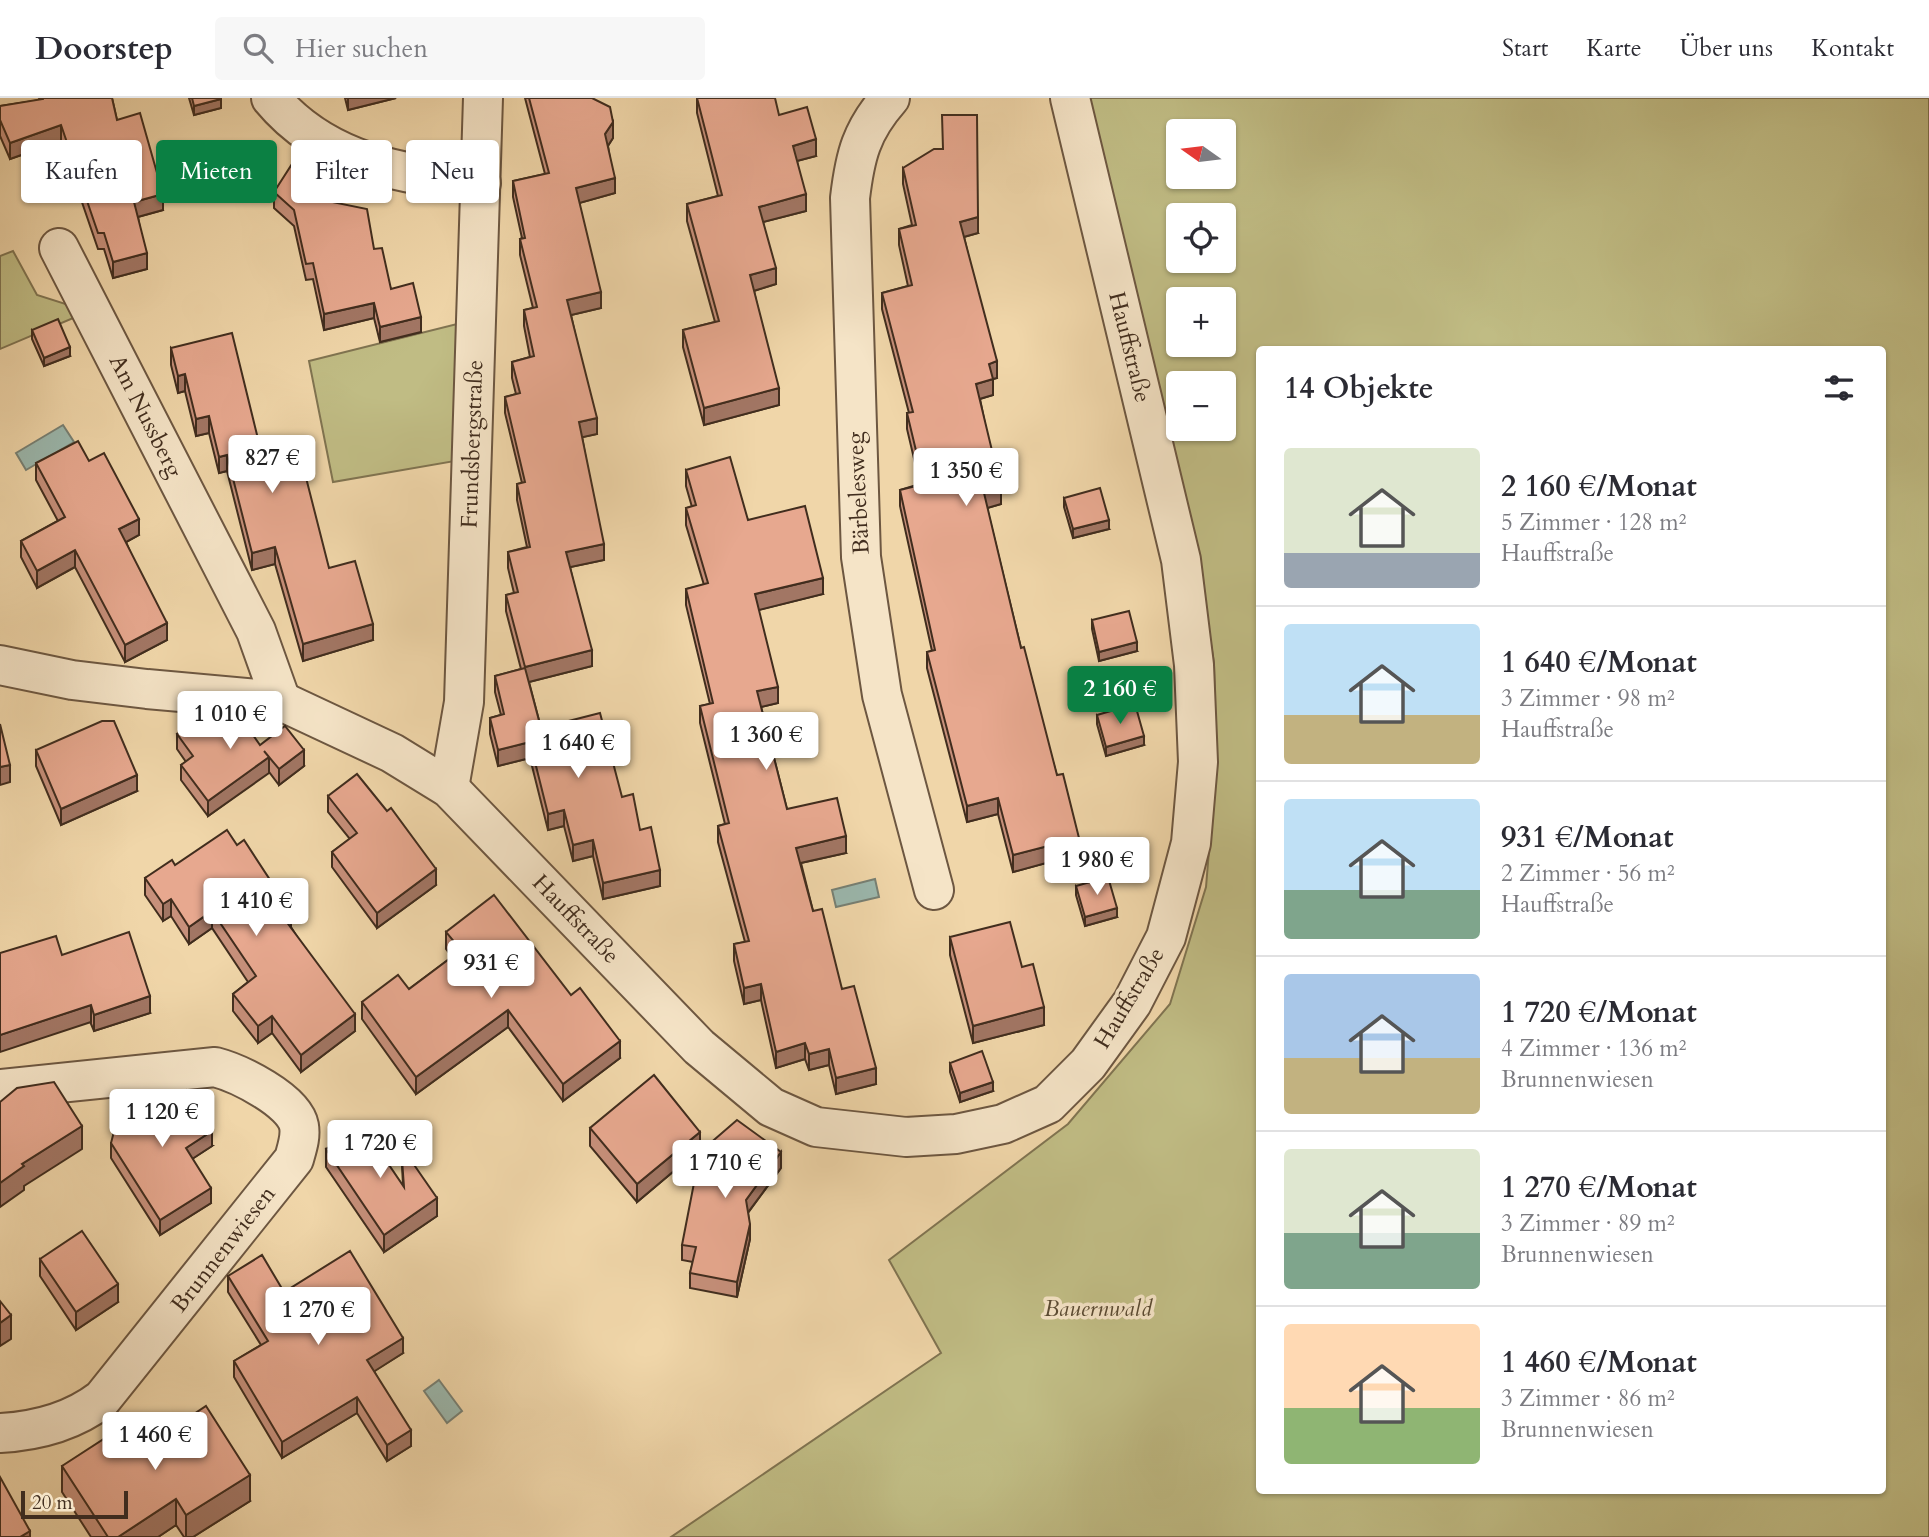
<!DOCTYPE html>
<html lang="de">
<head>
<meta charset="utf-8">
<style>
	body { margin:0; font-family:Cardo,serif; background:#f7f7f7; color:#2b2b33; height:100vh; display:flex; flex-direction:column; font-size:26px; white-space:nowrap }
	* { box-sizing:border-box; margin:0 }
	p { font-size:23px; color:#7c7c81 }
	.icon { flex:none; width:38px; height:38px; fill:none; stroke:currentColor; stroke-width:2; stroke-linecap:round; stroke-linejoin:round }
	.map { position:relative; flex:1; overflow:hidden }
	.panel { position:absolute; left:1256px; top:248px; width:630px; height:1148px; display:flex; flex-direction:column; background:#fff; border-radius:7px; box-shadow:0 2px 5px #0004 }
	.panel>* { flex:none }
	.hud { position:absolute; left:21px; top:42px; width:665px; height:63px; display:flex; gap:14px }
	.needle { width:46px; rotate:284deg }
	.controls { position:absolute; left:1166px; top:21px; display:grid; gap:14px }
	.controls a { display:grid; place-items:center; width:70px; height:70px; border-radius:7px; background:#fff; box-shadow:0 2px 5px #0004; font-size:35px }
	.scale { position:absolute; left:21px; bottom:18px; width:107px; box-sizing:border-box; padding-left:7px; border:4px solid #412d1e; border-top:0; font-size:19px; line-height:24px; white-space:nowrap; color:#412d1e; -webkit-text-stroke:5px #f5e4c7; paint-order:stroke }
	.price { position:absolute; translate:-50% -60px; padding:0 16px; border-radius:7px; background:#fff; color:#222; font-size:23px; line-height:46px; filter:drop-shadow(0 2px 4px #0008) }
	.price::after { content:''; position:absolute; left:50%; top:42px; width:21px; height:16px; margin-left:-10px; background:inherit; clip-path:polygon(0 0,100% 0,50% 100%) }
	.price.active { background:#0b8043; color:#fff }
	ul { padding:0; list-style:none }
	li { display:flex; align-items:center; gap:21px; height:175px; padding:0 28px }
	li+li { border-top:2px solid #e1e1e2 }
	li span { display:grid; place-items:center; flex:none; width:196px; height:140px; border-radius:7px; color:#555 }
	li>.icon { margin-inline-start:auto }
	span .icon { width:84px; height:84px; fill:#fffc; stroke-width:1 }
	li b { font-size:30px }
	h2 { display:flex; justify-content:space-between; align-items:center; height:84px; padding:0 28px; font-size:30px }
	.tag { padding:0 24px; border-radius:7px; background:#fff; box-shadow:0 2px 5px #0004; font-size:24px; line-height:63px }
	.tag.active { background:#0b8043; color:#fff }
	header { display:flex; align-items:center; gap:42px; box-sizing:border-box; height:98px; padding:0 35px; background:#fff; border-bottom:2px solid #e1e1e2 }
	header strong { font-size:33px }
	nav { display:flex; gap:38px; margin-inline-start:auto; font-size:24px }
	.search { width:490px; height:63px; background:#f7f7f7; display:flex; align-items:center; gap:18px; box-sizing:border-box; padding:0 24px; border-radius:7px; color:#7c7c81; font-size:26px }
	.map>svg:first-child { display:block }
	.green { fill:#c0bc84; stroke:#807451; stroke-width:2; fill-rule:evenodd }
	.water { fill:#9bb8ae; stroke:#778074; stroke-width:2 }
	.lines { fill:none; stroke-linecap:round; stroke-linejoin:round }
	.minor-casing { stroke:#6d5741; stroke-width:42 }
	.minor { stroke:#f5e4c7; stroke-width:38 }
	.wall { fill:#c7907b; stroke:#412d1e; stroke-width:2 }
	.shaded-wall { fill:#a27664; stroke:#412d1e; stroke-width:2 }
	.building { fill:#e7a88f; stroke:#412d1e; stroke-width:2 }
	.labels { text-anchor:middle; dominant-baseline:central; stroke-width:7; stroke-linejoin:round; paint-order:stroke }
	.street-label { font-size:23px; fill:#412d1e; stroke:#f5e4c7 }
	.park-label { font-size:23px; font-style:italic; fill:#5a4a32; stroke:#f5e4c7 }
</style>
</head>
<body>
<header>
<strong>Doorstep</strong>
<div class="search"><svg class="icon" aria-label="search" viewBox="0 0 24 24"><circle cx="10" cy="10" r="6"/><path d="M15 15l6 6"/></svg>Hier suchen</div>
<nav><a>Start</a><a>Karte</a><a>Über uns</a><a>Kontakt</a></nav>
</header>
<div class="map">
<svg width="1929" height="1439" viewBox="0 0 1929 1439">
	<rect width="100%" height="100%" fill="#f0d6a9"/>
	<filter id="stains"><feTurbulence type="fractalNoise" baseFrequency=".00286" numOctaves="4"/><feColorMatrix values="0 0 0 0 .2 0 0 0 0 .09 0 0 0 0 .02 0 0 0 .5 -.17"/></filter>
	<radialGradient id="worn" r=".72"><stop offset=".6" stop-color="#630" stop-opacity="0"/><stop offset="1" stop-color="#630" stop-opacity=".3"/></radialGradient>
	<g class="green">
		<path d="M1087,0H1929V1439H671L941,1255L889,1162L1068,1026L1170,906L1206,789L1216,668L1214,565L1195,446ZM1178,33H1223V79H1178ZM1178,117H1223V163H1178ZM1178,201H1223V247H1178ZM1260,252H1883V1393H1260ZM1178,285H1223V331H1178Z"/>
		<path d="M13,153L37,197L72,208L78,218L0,251V158Z"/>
		<path d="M457,226L455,363L333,384L309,263Z"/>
	</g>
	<g class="water">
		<path d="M63,327L74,344L26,372L16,355Z"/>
		<path d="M875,781L879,799L836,809L832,792Z"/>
		<path d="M439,1282L462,1313L447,1325L424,1293Z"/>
	</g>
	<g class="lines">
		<g class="minor-casing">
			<g id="minor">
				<path d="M271,0C324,64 403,77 481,85"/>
				<path d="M890,0C861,33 855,58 850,100L861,459L882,597L934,792"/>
				<path d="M59,150L256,533L281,603"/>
				<path d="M0,567L72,582L147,591L281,603L392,655L449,690L699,949L771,1009L816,1029L906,1039L956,1036L1003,1026L1048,1006L1088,966L1132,905L1166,839L1191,745L1198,664L1194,567L1181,462L1070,0"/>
				<path d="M449,690L464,604L483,0"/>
				<path d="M0,991L215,969C238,975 294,1002 299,1028C301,1039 297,1050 294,1061L102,1301C72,1324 38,1333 0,1335"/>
			</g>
		</g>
		<use href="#minor" class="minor"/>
	</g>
	<g class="wall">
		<path d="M39,0H112L117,22L163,112L138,119L147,171L113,180L104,151H98L61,43L10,61L0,38V8L40,2Z"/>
		<path d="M189,0H221V10L194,17Z"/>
		<path d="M345,0H396L348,12Z"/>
		<path d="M525,0H592L613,40L608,48L615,95L579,105L601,210L571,217L597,336L582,339L604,462L570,469L592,568L529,584L541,630L622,699L640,732L660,788L603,801L593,758L573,763L564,728L548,732L530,660L498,668L490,636V620L501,617L495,594V578L521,571L506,513V497L514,495L508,470V454L527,449L517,402V386L522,385L505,315V299L516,296L512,280V264L530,259L524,228V212L533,210L520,157V141L522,140L513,99V83L545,76Z"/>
		<path d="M697,0L779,17L816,58L797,63L806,113L763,124L776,186L754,193L779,307L704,327L683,249V232L715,224L687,123V106L718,98L697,15Z"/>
		<path d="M903,70L978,135L964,139L997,280L993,281V297L980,301L1001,406L987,410L1021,550L1079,756L1013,774L998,716L967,724L927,570V554L932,553L900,408V392L920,386L907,331V315H909L882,211V195L908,188L899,147V131L912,127L903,86Z"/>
		<path d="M274,94L322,102L374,151L391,191L421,234L380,244L374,220L324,232L313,181L306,182L294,128L274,110Z"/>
		<path d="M32,232L70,258L44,268L32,241Z"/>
		<path d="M171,250L260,349L273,367L329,470L373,542L303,563L275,466L252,472L227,373L219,375L209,335L196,338L185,293L178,295L171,267Z"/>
		<path d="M89,363L139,437L126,444L167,542L125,564L75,469L37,490L21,459V443L58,423L36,382V365Z"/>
		<path d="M686,372L748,422L823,496L758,512L778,605L761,609L787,711L846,755L801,765L813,813L876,986L836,996L829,967L809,972L805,961L776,970L761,902L744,906L734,863V846L745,844L718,744V728L725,726L700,625V608L710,606L686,507V491L704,487L686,427V410L692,409L686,388Z"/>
		<path d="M1064,400L1109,431L1073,440L1064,409Z"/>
		<path d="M1092,522L1137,553L1099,563L1092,531Z"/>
		<path d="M1097,617L1144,647L1106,658L1097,626Z"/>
		<path d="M177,636L260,647L304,668L279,687L269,674L208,718L181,682V667L186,664L177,651Z"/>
		<path d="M36,652L137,693L61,727L36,668Z"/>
		<path d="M328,698L436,787L377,830L332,769V754L350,741L328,714Z"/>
		<path d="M175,767L291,829L355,933L301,974L272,935L258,945L233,913V896L248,884L212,830L189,846L171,818L163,823L145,797V780Z"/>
		<path d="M1076,788L1117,819L1085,828L1076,797Z"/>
		<path d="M446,834L620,960L563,1003L508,929L416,996L362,921V904L409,891L452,859L446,851Z"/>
		<path d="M950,839L1022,869L1044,927L973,945L950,857Z"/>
		<path d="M62,857L150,915L94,933Z"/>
		<path d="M950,965L993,993L960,1004L950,974Z"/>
		<path d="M590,1030L700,1051L637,1104L590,1048Z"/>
		<path d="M111,1045L212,1048L192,1061L211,1105L160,1137L111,1060Z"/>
		<path d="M401,1048L437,1118L384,1154L326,1069V1051L403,1087Z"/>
		<path d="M781,1070L748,1115L750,1141L737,1199L690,1190V1175L693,1164L682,1162V1147Z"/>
		<path d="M40,1161L118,1204L76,1232L40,1178Z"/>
		<path d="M228,1178L284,1194L403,1255L374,1273L411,1348L387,1363L357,1315L282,1360L234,1279V1263L261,1247L228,1194Z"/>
		<path d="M146,1348L250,1403L193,1439H184L176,1427L158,1439H91L62,1394V1368Z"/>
	</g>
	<g class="shaded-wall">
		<path d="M348,0H396L348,12Z"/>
		<path d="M221,1V10L194,17V8Z"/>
		<path d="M613,24V40L605,52V36Z"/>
		<path d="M61,27V43L10,61V45Z"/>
		<path d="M816,41V58L793,64V48Z"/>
		<path d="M615,80V95L576,106V90Z"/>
		<path d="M163,96V112L134,120V104Z"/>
		<path d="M806,96V113L759,125V109Z"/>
		<path d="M978,119V135L960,140V124Z"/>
		<path d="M147,155V171L113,180V164Z"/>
		<path d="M776,170V186L750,194V177Z"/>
		<path d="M601,194V210L567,218V202Z"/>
		<path d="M374,205V220L324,232V216Z"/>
		<path d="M421,219V234L380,244V229Z"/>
		<path d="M70,249V258L44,268V260Z"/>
		<path d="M997,263V280L989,282V266Z"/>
		<path d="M185,276V293L178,295V278Z"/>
		<path d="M993,281V297L976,302V286Z"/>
		<path d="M779,290V307L704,327V310Z"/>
		<path d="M209,318V335L196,338V321Z"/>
		<path d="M597,320V336L579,340V324Z"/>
		<path d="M227,357V373L219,375V359Z"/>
		<path d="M1001,390V406L984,411V395Z"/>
		<path d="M139,421V437L119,448V431Z"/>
		<path d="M1109,422V431L1073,440V431Z"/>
		<path d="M604,446V462L566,470V454Z"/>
		<path d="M275,449V466L252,472V455Z"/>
		<path d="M75,452V469L37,490V473Z"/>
		<path d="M823,480V496L755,513V496Z"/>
		<path d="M167,525V542L125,564V547Z"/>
		<path d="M373,526V542L303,563V546Z"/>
		<path d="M1137,544V553L1099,563V554Z"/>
		<path d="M592,552V568L525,585V569Z"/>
		<path d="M778,589V605L757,610V593Z"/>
		<path d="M1144,638V647L1106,658V649Z"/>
		<path d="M530,644V660L498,668V652Z"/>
		<path d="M304,652V668L279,687V671Z"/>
		<path d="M269,659V675L208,718V703Z"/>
		<path d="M10,667V684L0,687V669Z"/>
		<path d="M137,677V693L61,727V711Z"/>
		<path d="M998,700V716L967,724V708Z"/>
		<path d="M564,712V728L548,732V716Z"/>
		<path d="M846,738V755L796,766V750Z"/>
		<path d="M1079,740V756L1013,774V757Z"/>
		<path d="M593,742V758L573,763V747Z"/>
		<path d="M436,771V787L377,830V815Z"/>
		<path d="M660,772V788L603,801V785Z"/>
		<path d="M171,801V818L163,823V806Z"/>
		<path d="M1117,810V819L1085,828V819Z"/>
		<path d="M212,813V830L189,846V829Z"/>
		<path d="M291,814V831L283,819Z"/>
		<path d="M761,886V902L744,906V890Z"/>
		<path d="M150,898V915L94,933V917Z"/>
		<path d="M91,907V924L0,954V937Z"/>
		<path d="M1044,909V927L973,945V928Z"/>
		<path d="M508,912V929L416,996V979Z"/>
		<path d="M355,916V933L301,974V957Z"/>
		<path d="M272,918V935L258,945V928Z"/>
		<path d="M620,943V960L563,1003V986Z"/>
		<path d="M805,945V961L776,970V954Z"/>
		<path d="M829,951V967L809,972V956Z"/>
		<path d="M876,970V986L836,996V980Z"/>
		<path d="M993,984V993L960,1004V995Z"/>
		<path d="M82,1028V1051L24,1088V1092L0,1109V1085L22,1066Z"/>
		<path d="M212,1033V1048L186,1065V1050Z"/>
		<path d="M700,1034V1051L637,1104V1086Z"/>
		<path d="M781,1054V1070L746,1117V1102Z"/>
		<path d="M211,1090V1105L160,1137V1122Z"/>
		<path d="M437,1100V1118L384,1154V1137Z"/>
		<path d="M750,1126V1141L737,1199V1184Z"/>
		<path d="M118,1186V1204L76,1232V1214Z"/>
		<path d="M11,1217V1241L0,1248V1225Z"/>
		<path d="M403,1240V1255L367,1278V1262Z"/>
		<path d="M357,1299V1315L282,1360V1344Z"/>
		<path d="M411,1332V1348L387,1363V1347Z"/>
		<path d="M250,1377V1403L193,1439H186V1417Z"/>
		<path d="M176,1401V1427L158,1439H118Z"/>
		<path d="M30,1433V1439H20Z"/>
	</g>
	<g class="building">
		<path d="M43,0H112L117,22L140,15L163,96L134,104L147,155L113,164L104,135H98L61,27L10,45L0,22V8L43,1Z"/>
		<path d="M192,0H221V1L194,8Z"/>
		<path d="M529,0H592L610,9L613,24L605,36L615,80L576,90L601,194L567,202L597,320L579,324L604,446L566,454L592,552L525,569L506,497L518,494L508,454L530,449L517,386L525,384L505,299L520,295L512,264L534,258L524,212L537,209L520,141L525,140L513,83L549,75Z"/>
		<path d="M697,0H775L779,17L807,9L816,41L793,48L806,96L759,109L776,170L750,177L779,290L704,310L683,232L719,223L687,106L722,97Z"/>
		<path d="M942,17H977L978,119L960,124L997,263L989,266L993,281L976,286L1001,390L984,395L1021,550L1024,549L1057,677L1063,676L1079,740L1013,757L998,700L967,708L927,554L935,552L900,392L924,386L907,315L913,314L882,195L912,187L899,131L916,127L903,70L934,51H943Z"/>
		<path d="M292,66L317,84L322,102L367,111L374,151L382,150L391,191L413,185L421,219L380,229L374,205L324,216L313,165L306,166L294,112L274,94Z"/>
		<path d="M58,221L70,249L44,260L32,232Z"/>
		<path d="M232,235L260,349L268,347L273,367L301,360L329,470L355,463L373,526L303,546L275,449L252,455L227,357L219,359L209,318L196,321L185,276L178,278L171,250Z"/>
		<path d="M78,343L89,363L104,355L139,421L119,431L167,525L125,547L75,452L37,473L21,443L65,419L36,365Z"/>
		<path d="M730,359L748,422L805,408L823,480L755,496L778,589L757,593L787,711L837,700L846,738L796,750L813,813L822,811L842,891L854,888L876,970L836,980L829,951L809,956L805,945L776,954L761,886L744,890L734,846L749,843L718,728L729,725L700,608L713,605L686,491L708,485L686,410L696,407L686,372Z"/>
		<path d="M1100,390L1109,422L1073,431L1064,400Z"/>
		<path d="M1129,513L1137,544L1099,554L1092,522Z"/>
		<path d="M525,570L541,630L600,615L622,699L633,696L640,732L651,729L660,772L603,785L593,742L573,747L564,712L548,716L530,644L498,652L490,620L504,616L495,578Z"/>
		<path d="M1135,606L1144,638L1106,649L1097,617Z"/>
		<path d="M211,613H236L260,647L285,628L304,652L279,671L264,653L269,659L208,703L181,667L193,658L177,636Z"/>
		<path d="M102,623H114L137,677L61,711L36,652Z"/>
		<path d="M0,626L10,667L0,669Z"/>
		<path d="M357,676L387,713L391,710L436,771L377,815L332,754L357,735L328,698Z"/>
		<path d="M227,732L237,747L244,742L291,814L283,819L355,916L301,957L272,918L258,928L233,896L256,878L212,813L189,829L171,801L163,806L145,780L172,762L175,767Z"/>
		<path d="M1108,779L1117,810L1085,819L1076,788Z"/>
		<path d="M494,797L571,897L580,890L620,943L563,986L508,912L416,979L362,904L398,877L409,891L461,852L446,834Z"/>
		<path d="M1010,824L1022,869L1033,866L1044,909L973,928L950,839Z"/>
		<path d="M129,834L150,898L94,917L91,907L0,937V855L56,838L62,857Z"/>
		<path d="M982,953L993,984L960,995L950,965Z"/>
		<path d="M654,977L700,1034L637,1086L590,1030Z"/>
		<path d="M54,984L82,1028L22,1066L24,1068L0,1085V1004L17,990Z"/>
		<path d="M186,992L212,1033L186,1050L211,1090L160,1122L111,1045L124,995L165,1005Z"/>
		<path d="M737,1022L781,1054L746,1102L750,1126L737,1184L690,1175L696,1149L682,1147L700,1054Z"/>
		<path d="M362,1027L404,1089L401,1048L437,1100L384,1137L326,1051Z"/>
		<path d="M82,1133L118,1186L76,1214L40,1161Z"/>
		<path d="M350,1153L403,1240L367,1262L411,1332L387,1347L357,1299L282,1344L234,1263L268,1243L228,1178L262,1157L284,1194Z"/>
		<path d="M0,1203L11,1217L0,1225Z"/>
		<path d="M206,1308L250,1377L186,1417L176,1401L118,1439H108L62,1368L130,1324L146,1348Z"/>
		<path d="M0,1379L30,1433L20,1439H0Z"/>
	</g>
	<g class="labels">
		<g class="street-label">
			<text transform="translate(1130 249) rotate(76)">Hauffstraße</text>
			<text transform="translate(146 318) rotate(63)">Am Nussberg</text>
			<text transform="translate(472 346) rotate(-88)">Frundsbergstraße</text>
			<text transform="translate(858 395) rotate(-93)">Bärbelesweg</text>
			<text transform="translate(576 821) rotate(46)">Hauffstraße</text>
			<text transform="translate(1129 900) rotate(-59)">Hauffstraße</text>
			<text transform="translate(223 1151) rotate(-52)">Brunnenwiesen</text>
		</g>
		<g class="park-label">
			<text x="1098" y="1210">Bauernwald</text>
		</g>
	</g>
	<rect width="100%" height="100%" filter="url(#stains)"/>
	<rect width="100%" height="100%" fill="url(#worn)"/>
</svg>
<div class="controls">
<a><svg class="needle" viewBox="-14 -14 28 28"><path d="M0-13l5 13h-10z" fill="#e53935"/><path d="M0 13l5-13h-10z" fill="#7c7c81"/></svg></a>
<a><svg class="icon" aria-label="locate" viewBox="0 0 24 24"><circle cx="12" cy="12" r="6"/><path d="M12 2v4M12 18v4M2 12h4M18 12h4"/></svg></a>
<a>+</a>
<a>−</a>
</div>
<div class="scale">20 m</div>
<b class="price" style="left:272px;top:397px">827 €</b>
<b class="price" style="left:966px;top:410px">1 350 €</b>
<b class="price active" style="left:1120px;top:628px">2 160 €</b>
<b class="price" style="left:230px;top:653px">1 010 €</b>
<b class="price" style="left:766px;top:674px">1 360 €</b>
<b class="price" style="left:578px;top:682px">1 640 €</b>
<b class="price" style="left:1097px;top:799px">1 980 €</b>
<b class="price" style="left:256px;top:840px">1 410 €</b>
<b class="price" style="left:491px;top:902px">931 €</b>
<b class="price" style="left:162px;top:1051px">1 120 €</b>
<b class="price" style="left:380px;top:1082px">1 720 €</b>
<b class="price" style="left:725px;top:1102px">1 710 €</b>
<b class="price" style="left:318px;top:1249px">1 270 €</b>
<b class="price" style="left:155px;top:1374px">1 460 €</b>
<div class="hud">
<a class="tag">Kaufen</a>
<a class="tag active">Mieten</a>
<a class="tag">Filter</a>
<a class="tag">Neu</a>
</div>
<section class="panel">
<h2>14 Objekte<svg class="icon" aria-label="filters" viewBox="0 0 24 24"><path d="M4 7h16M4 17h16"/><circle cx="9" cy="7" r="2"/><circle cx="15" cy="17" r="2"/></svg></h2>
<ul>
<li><span style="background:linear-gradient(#dfe7d0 75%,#9aa5b1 0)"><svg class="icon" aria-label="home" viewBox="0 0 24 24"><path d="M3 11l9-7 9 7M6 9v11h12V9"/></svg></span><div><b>2 160 €/Monat</b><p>5 Zimmer · 128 m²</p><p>Hauffstraße</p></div></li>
<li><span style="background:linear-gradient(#bfe0f5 65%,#c2b280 0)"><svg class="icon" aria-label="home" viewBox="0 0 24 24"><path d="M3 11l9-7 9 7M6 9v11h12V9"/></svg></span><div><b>1 640 €/Monat</b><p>3 Zimmer · 98 m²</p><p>Hauffstraße</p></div></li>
<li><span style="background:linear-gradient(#bfe0f5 65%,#7fa58c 0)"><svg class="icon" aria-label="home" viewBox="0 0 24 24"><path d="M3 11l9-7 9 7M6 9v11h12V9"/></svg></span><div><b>931 €/Monat</b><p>2 Zimmer · 56 m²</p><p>Hauffstraße</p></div></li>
<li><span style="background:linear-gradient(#a9c7e8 60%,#c2b280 0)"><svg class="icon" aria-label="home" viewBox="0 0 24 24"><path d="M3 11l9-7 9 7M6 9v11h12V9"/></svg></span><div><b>1 720 €/Monat</b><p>4 Zimmer · 136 m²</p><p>Brunnenwiesen</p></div></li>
<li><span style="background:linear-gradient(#dfe7d0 60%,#7fa58c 0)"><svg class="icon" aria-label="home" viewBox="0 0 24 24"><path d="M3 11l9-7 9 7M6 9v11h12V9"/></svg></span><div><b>1 270 €/Monat</b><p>3 Zimmer · 89 m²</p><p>Brunnenwiesen</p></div></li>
<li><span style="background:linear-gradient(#ffd9b3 60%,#8fb573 0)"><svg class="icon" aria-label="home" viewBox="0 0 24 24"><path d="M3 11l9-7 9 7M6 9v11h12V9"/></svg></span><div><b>1 460 €/Monat</b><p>3 Zimmer · 86 m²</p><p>Brunnenwiesen</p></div></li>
</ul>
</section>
</div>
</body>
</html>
